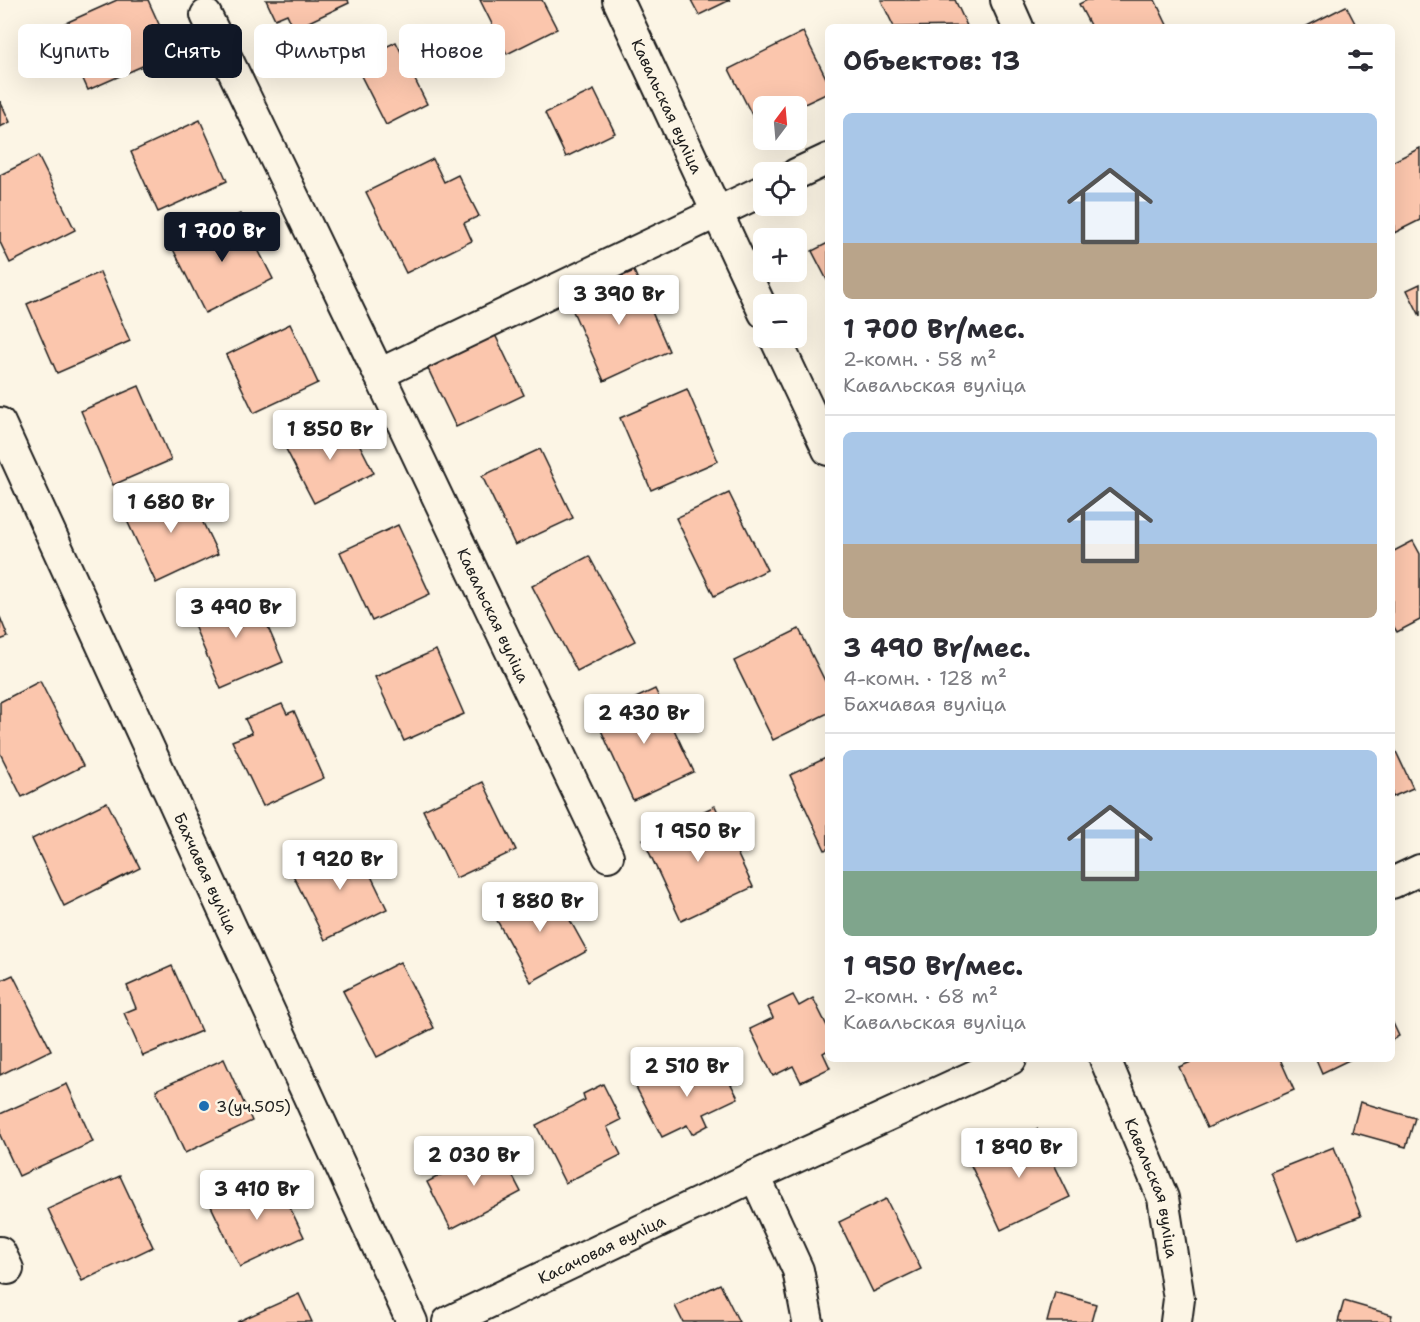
<!DOCTYPE html>
<html lang="ru">
<head>
<meta charset="utf-8">
<style>
	body { margin:0; font-family:"Shantell Sans",sans-serif; background:#f2f2f3; color:#2b2b33; height:100vh; display:flex; flex-direction:column; font-size:22px; white-space:nowrap }
	* { box-sizing:border-box; margin:0 }
	p { font-size:20px; color:#7c7c81 }
	.icon { flex:none; width:33px; height:33px; fill:none; stroke:currentColor; stroke-width:2; stroke-linecap:round; stroke-linejoin:round }
	.map { position:relative; flex:1; overflow:hidden }
	.panel { position:absolute; left:825px; top:24px; width:570px; height:1038px; display:flex; flex-direction:column; background:#fff; border-radius:9px; box-shadow:0 6px 24px #0002 }
	.panel>* { flex:none }
	.guide { position:absolute; left:18px; top:24px; width:570px; height:54px; display:flex; gap:12px }
	.needle { width:39px; rotate:16deg }
	.fabs { position:absolute; left:753px; top:96px; display:grid; gap:12px }
	.fabs a { display:grid; place-items:center; width:54px; height:54px; border-radius:9px; background:#fff; box-shadow:0 6px 24px #0002; font-size:30px }
	.price { position:absolute; translate:-50% -51px; padding:0 14px; border-radius:6px; background:#fff; color:#222; font-size:20px; line-height:39px; filter:drop-shadow(0 2px 3px #0008) }
	.price::after { content:''; position:absolute; left:50%; top:36px; width:18px; height:14px; margin-left:-9px; background:inherit; clip-path:polygon(0 0,100% 0,50% 100%) }
	.price.current { background:#111827; color:#fff }
	ul { padding:0; list-style:none }
	li { display:grid; align-content:center; gap:12px; height:318px; padding:0 18px }
	li+li { border-top:2px solid #e1e1e2 }
	li span { display:grid; place-items:center; height:186px; border-radius:9px; color:#555 }
	li>.icon { margin-inline-start:auto }
	span .icon { width:108px; height:108px; fill:#fffc; stroke-width:1 }
	li b { font-size:26px }
	h2 { display:flex; justify-content:space-between; align-items:center; height:72px; padding:0 18px; font-size:26px }
	.pill { padding:0 21px; border-radius:9px; background:#fff; box-shadow:0 6px 24px #0002; font-size:21px; line-height:54px }
	.pill.current { background:#111827; color:#fff }
	.map>svg:first-child { display:block }
	.building { fill:#fbc6ad; stroke:#1c1c1c; stroke-width:1.5 }
	.lines { fill:none; stroke-linecap:round; stroke-linejoin:round }
	.street-casing { stroke:#1c1c1c; stroke-width:34 }
	.street { stroke:#fcf5e5; stroke-width:30 }
	.poi-dot { fill:#1f6fb2; stroke:#fcf5e5; stroke-width:2 }
	.labels { text-anchor:middle; dominant-baseline:central; stroke-width:5; stroke-linejoin:round; paint-order:stroke }
	.street-label { font-size:16px; fill:#1c1c1c; stroke:#fcf5e5 }
	.poi-label { font-size:16px; fill:#1c1c1c; stroke:#fcf5e5; text-anchor:start }
</style>
</head>
<body>
<div class="map">
<svg width="1420" height="1322" viewBox="0 0 1420 1322">
	<rect width="100%" height="100%" fill="#fcf5e5"/>
	<filter id="ink" filterUnits="userSpaceOnUse"><feTurbulence type="fractalNoise" baseFrequency=".0167" numOctaves="2"/><feDisplacementMap in="SourceGraphic" scale="12" xChannelSelector="R" yChannelSelector="G"/><feConvolveMatrix kernelMatrix="1 2 1 2 8 2 1 2 1" color-interpolation-filters="sRGB"/></filter>
	<g filter="url(#ink)">
		<g class="building">
			<path d="M117,0H148L172,53L88,90L59,26Z"/>
			<path d="M266,0H348L349,3L294,29L287,14L275,19Z"/>
			<path d="M480,0H542L557,29L507,54Z"/>
			<path d="M691,0H730L699,15Z"/>
			<path d="M881,0H955L967,26L894,27Z"/>
			<path d="M1087,0H1155L1168,27H1091L1079,4Z"/>
			<path d="M1346,6L1357,27H1305Z"/>
			<path d="M803,32L828,82V93L796,108V106H764V124L758,127L729,69Z"/>
			<path d="M396,42L427,104L386,125L354,62Z"/>
			<path d="M594,90L615,133L566,157L545,113Z"/>
			<path d="M0,101L10,122L0,127Z"/>
			<path d="M200,120L227,181L158,212L131,152Z"/>
			<path d="M1420,148V220L1394,233L1392,162Z"/>
			<path d="M38,156L75,230L10,263L0,242V175Z"/>
			<path d="M433,159L444,182L458,175L479,216L464,223L472,241L406,273L366,192Z"/>
			<path d="M240,214L273,279L205,313L172,247Z"/>
			<path d="M828,243V282L812,251Z"/>
			<path d="M634,271L669,351L604,381L568,300Z"/>
			<path d="M100,272L130,341L57,373L27,304Z"/>
			<path d="M1420,284V316L1407,290Z"/>
			<path d="M488,320L524,395L456,427L420,352Z"/>
			<path d="M290,324L318,383L254,413L226,355Z"/>
			<path d="M139,386L171,460L113,485L81,411Z"/>
			<path d="M687,389L718,461L651,490L620,418Z"/>
			<path d="M346,418L374,473L314,503L286,449Z"/>
			<path d="M540,449L573,518L515,545L482,476Z"/>
			<path d="M185,485L218,554L156,583L124,514Z"/>
			<path d="M729,493L767,570L714,596L676,518Z"/>
			<path d="M398,525L430,594L372,621L340,552Z"/>
			<path d="M1413,541L1420,554V620L1397,632L1392,624V552Z"/>
			<path d="M589,556L635,641L577,671L532,586Z"/>
			<path d="M252,590L283,662L221,689L190,616Z"/>
			<path d="M0,617L8,637L0,640Z"/>
			<path d="M799,629L828,687V713L773,740L734,661Z"/>
			<path d="M436,650L464,714L404,741L375,677Z"/>
			<path d="M40,681L83,766L22,797L0,753V702Z"/>
			<path d="M655,689L694,772L633,800L595,717Z"/>
			<path d="M282,704L287,714L294,711L324,778L263,806L232,741L252,733L245,719Z"/>
			<path d="M1392,743L1413,788L1392,797Z"/>
			<path d="M828,757V848L825,850L790,775Z"/>
			<path d="M483,782L516,850L456,878L423,810Z"/>
			<path d="M107,802L140,868L64,906L32,839Z"/>
			<path d="M715,806L753,887L681,921L643,839Z"/>
			<path d="M355,843L387,909L325,940L292,873Z"/>
			<path d="M550,884L587,951L531,982L494,915Z"/>
			<path d="M400,962L434,1028L377,1057L343,991Z"/>
			<path d="M172,966L201,1031L143,1056L124,1013L136,1008L127,986Z"/>
			<path d="M13,975L51,1050L0,1075V981Z"/>
			<path d="M793,995L799,1006L813,998L828,1028V1050L823,1053L830,1068L801,1082L793,1066L773,1076L750,1029L773,1018L768,1007Z"/>
			<path d="M1392,1021L1399,1036L1392,1040Z"/>
			<path d="M224,1059L252,1121L185,1153L156,1090Z"/>
			<path d="M718,1059L738,1098L704,1114L709,1125L692,1134L687,1125L662,1137L636,1087L670,1070L675,1081Z"/>
			<path d="M1198,1059H1280L1294,1090L1207,1128L1179,1067Z"/>
			<path d="M1316,1059H1351L1322,1073Z"/>
			<path d="M67,1084L93,1142L19,1176L0,1135V1114Z"/>
			<path d="M603,1084L621,1120L607,1127L621,1155L565,1183L536,1125L585,1100L583,1094Z"/>
			<path d="M1360,1102L1415,1118L1406,1147L1352,1132Z"/>
			<path d="M1037,1129L1070,1197L1001,1230L969,1161Z"/>
			<path d="M497,1146L521,1192L451,1229L427,1182Z"/>
			<path d="M1334,1147L1361,1216L1298,1241L1271,1172Z"/>
			<path d="M120,1176L153,1247L82,1281L48,1209Z"/>
			<path d="M275,1176L304,1237L240,1267L211,1206Z"/>
			<path d="M886,1199L921,1269L873,1292L839,1222Z"/>
			<path d="M720,1284L739,1322H683L675,1306Z"/>
			<path d="M1055,1292L1096,1304L1091,1322H1047Z"/>
			<path d="M299,1294L312,1322H237Z"/>
			<path d="M1344,1301L1392,1315L1390,1322H1338Z"/>
		</g>
		<g class="lines">
			<g class="street-casing">
				<g id="street">
					<path id="s1" d="M618,0L764,313"/>
					<path d="M1006,0L1018,27"/>
					<path d="M206,15L379,374L764,190"/>
					<path d="M796,174L828,159"/>
					<path d="M775,338L828,450"/>
					<path id="s2" d="M379,374L608,856"/>
					<path id="s3" d="M0,423L412,1322"/>
					<path d="M1392,883L1420,870"/>
					<path id="s4" d="M1105,1059L1163,1198L1179,1299L1176,1322"/>
					<path d="M755,1176L798,1270L808,1322"/>
					<path d="M0,1252L8,1269"/>
					<path id="s5" d="M448,1322L755,1176L1011,1059"/>
				</g>
			</g>
			<use href="#street" class="street"/>
		</g>
	</g>
	<circle class="poi-dot" cx="204" cy="1106" r="6"/>
	<g class="labels">
		<g class="street-label">
			<text stroke="none"><textPath href="#s1" startOffset="117">Кавальская вуліца</textPath></text>
			<text stroke="none"><textPath href="#s2" startOffset="267">Кавальская вуліца</textPath></text>
			<text stroke="none"><textPath href="#s3" startOffset="495">Бахчавая вуліца</textPath></text>
			<text stroke="none"><textPath href="#s4" startOffset="138">Кавальская вуліца</textPath></text>
			<text stroke="none"><textPath href="#s5" startOffset="170">Касачовая вуліца</textPath></text>
		</g>
		<g class="poi-label">
			<text x="216" y="1106">3(уч.505)</text>
		</g>
	</g>
</svg>
<div class="fabs">
<a><svg class="needle" viewBox="-14 -14 28 28"><path d="M0-13l5 13h-10z" fill="#e53935"/><path d="M0 13l5-13h-10z" fill="#7c7c81"/></svg></a>
<a><svg class="icon" aria-label="locate" viewBox="0 0 24 24"><circle cx="12" cy="12" r="6"/><path d="M12 2v4M12 18v4M2 12h4M18 12h4"/></svg></a>
<a>+</a>
<a>−</a>
</div>
<b class="price current" style="left:222px;top:263px">1 700 Br</b>
<b class="price" style="left:619px;top:326px">3 390 Br</b>
<b class="price" style="left:330px;top:461px">1 850 Br</b>
<b class="price" style="left:171px;top:534px">1 680 Br</b>
<b class="price" style="left:236px;top:639px">3 490 Br</b>
<b class="price" style="left:644px;top:745px">2 430 Br</b>
<b class="price" style="left:698px;top:863px">1 950 Br</b>
<b class="price" style="left:340px;top:891px">1 920 Br</b>
<b class="price" style="left:540px;top:933px">1 880 Br</b>
<b class="price" style="left:687px;top:1098px">2 510 Br</b>
<b class="price" style="left:1019px;top:1179px">1 890 Br</b>
<b class="price" style="left:474px;top:1187px">2 030 Br</b>
<b class="price" style="left:257px;top:1221px">3 410 Br</b>
<div class="guide">
<a class="pill">Купить</a>
<a class="pill current">Снять</a>
<a class="pill">Фильтры</a>
<a class="pill">Новое</a>
</div>
<section class="panel">
<h2>Объектов: 13<svg class="icon" aria-label="filters" viewBox="0 0 24 24"><path d="M4 7h16M4 17h16"/><circle cx="9" cy="7" r="2"/><circle cx="15" cy="17" r="2"/></svg></h2>
<ul>
<li><span style="background:linear-gradient(#a9c7e8 70%,#b9a48a 0)"><svg class="icon" aria-label="home" viewBox="0 0 24 24"><path d="M3 11l9-7 9 7M6 9v11h12V9"/></svg></span><div><b>1 700 Br/мес.</b><p>2-комн. · 58 m²</p><p>Кавальская вуліца</p></div></li>
<li><span style="background:linear-gradient(#a9c7e8 60%,#b9a48a 0)"><svg class="icon" aria-label="home" viewBox="0 0 24 24"><path d="M3 11l9-7 9 7M6 9v11h12V9"/></svg></span><div><b>3 490 Br/мес.</b><p>4-комн. · 128 m²</p><p>Бахчавая вуліца</p></div></li>
<li><span style="background:linear-gradient(#a9c7e8 65%,#7fa58c 0)"><svg class="icon" aria-label="home" viewBox="0 0 24 24"><path d="M3 11l9-7 9 7M6 9v11h12V9"/></svg></span><div><b>1 950 Br/мес.</b><p>2-комн. · 68 m²</p><p>Кавальская вуліца</p></div></li>
</ul>
</section>
</div>
</body>
</html>
